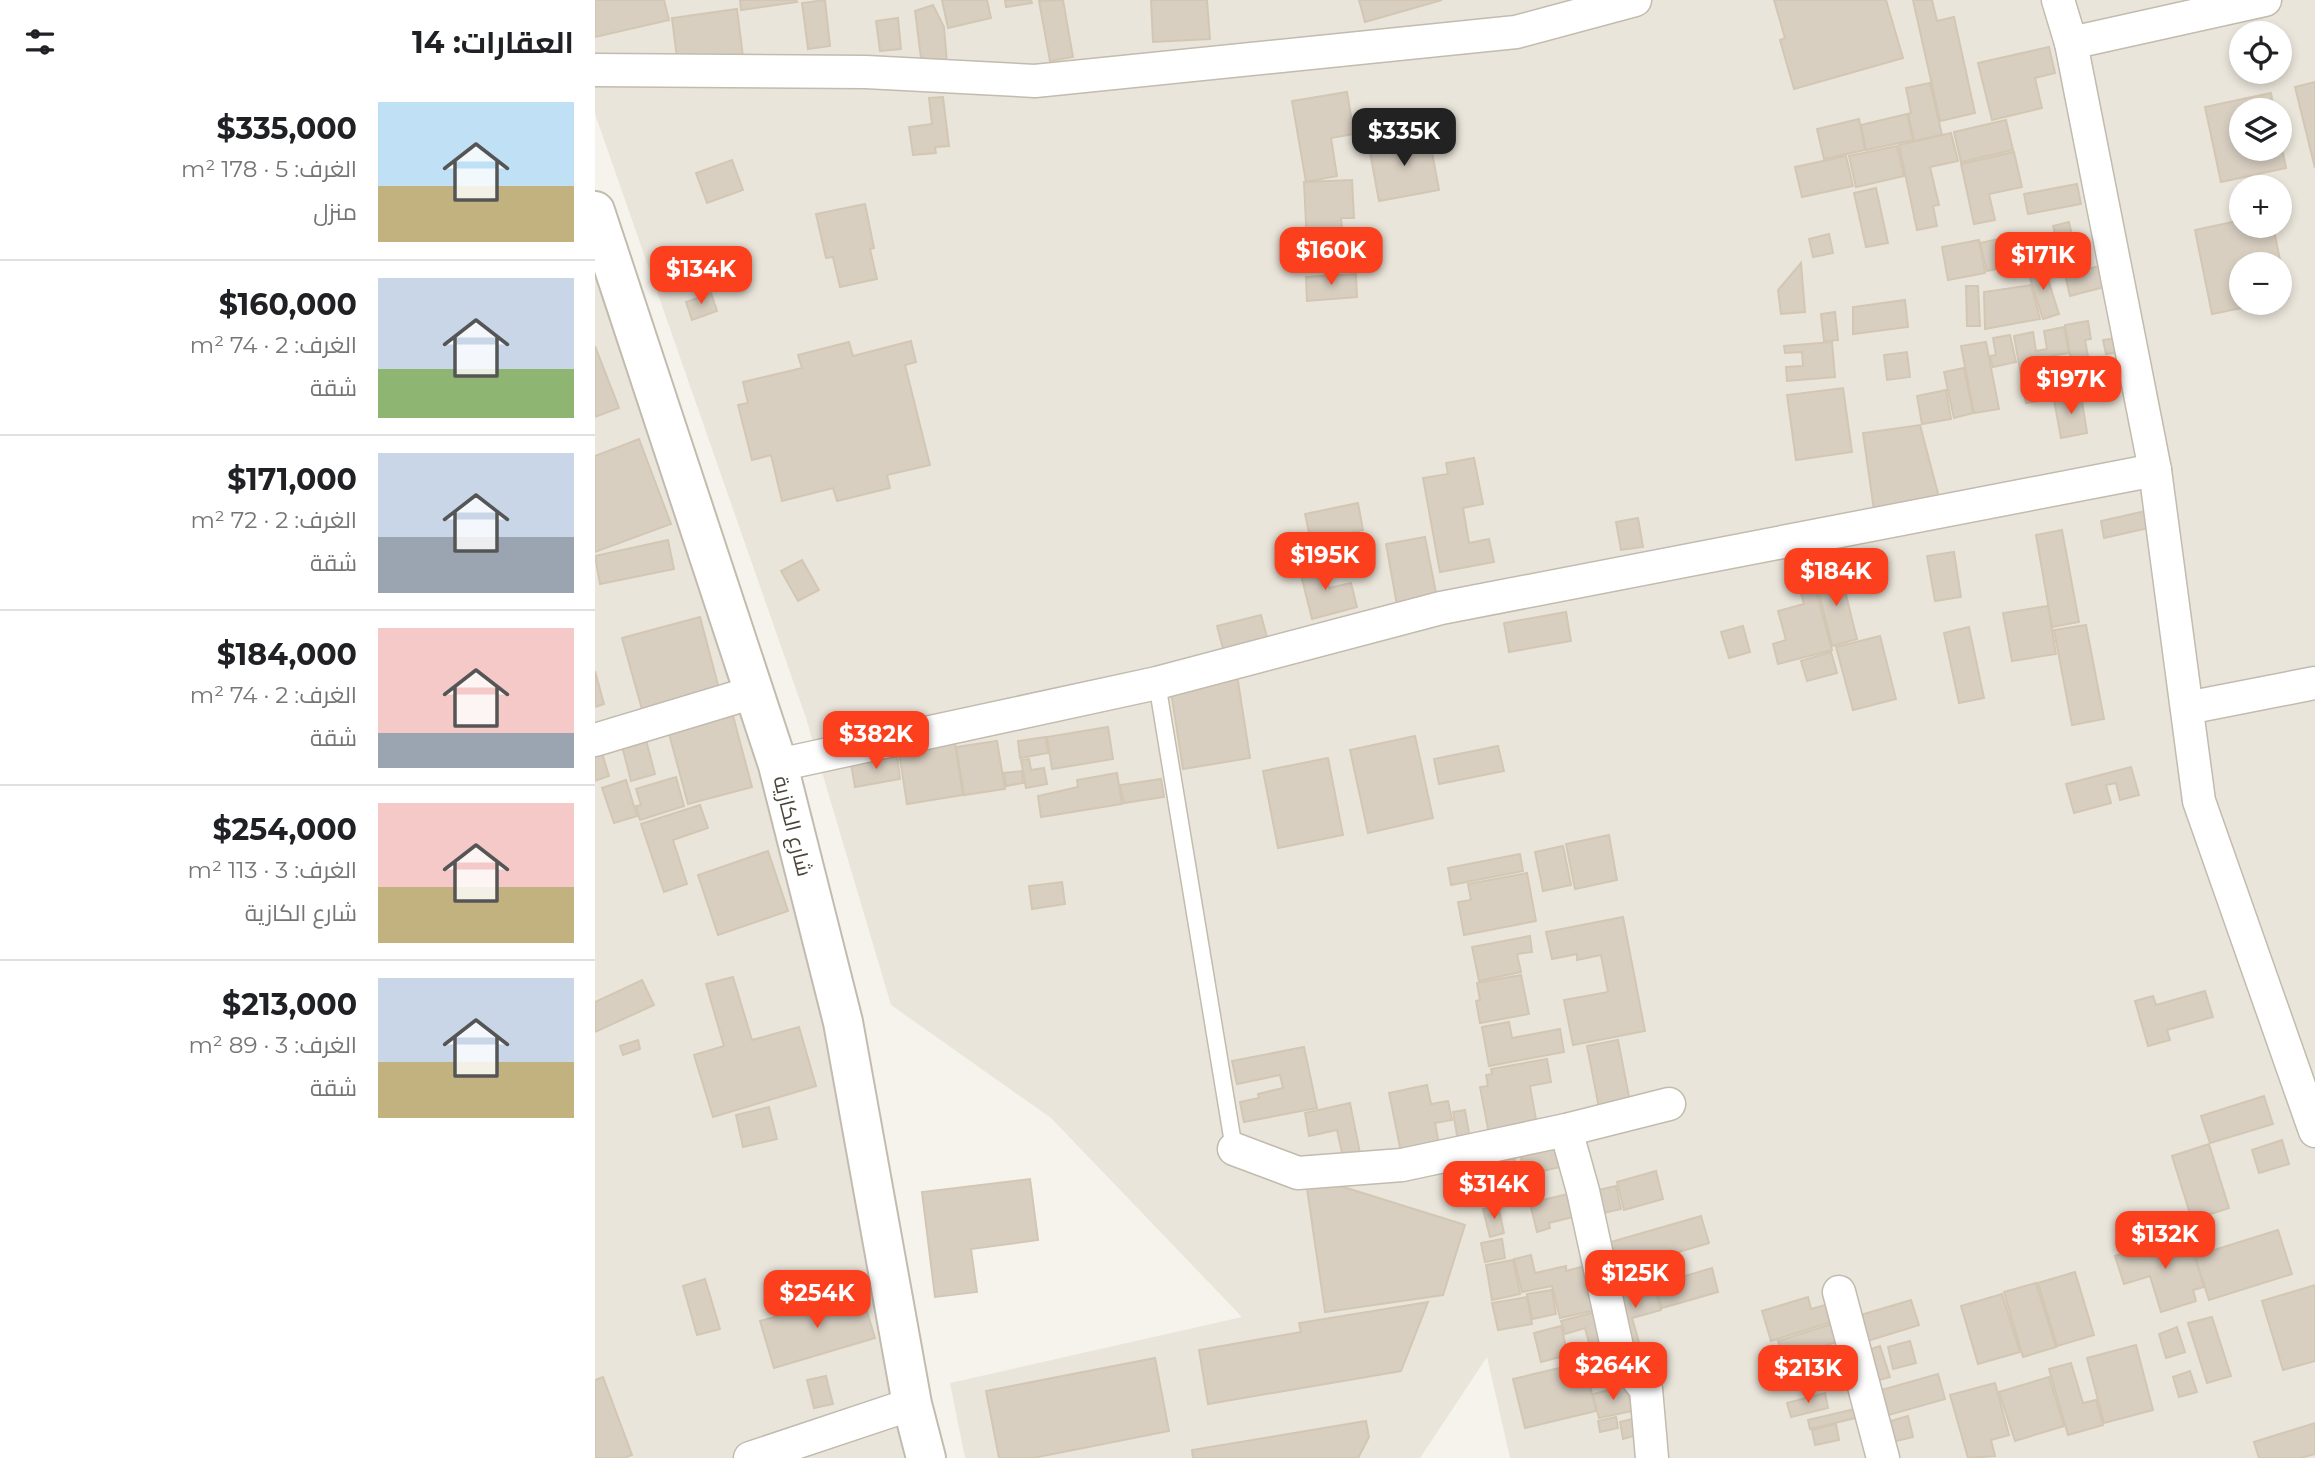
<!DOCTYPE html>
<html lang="ar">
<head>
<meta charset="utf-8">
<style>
	body { margin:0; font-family:Montserrat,Cairo,sans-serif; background:#f6f6f6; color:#202124; direction:rtl; height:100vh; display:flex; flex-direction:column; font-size:26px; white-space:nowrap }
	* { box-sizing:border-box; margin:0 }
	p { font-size:23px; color:#757577 }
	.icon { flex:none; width:38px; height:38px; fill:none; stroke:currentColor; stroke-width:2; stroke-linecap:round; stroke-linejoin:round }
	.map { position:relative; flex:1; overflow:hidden; direction:ltr }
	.details { display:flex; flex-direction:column; background:#fff; width:595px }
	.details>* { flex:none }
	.controls { position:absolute; left:1634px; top:21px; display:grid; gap:14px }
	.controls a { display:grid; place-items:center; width:63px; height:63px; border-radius:50%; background:#fff; box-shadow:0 4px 10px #0003; font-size:35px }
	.price { position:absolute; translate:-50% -60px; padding:0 16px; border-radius:14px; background:#fc3f1d; color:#fff; font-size:23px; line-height:46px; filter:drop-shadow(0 2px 4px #0008) }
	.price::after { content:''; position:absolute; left:50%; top:42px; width:21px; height:16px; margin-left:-10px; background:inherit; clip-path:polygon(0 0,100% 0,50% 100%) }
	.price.selected { background:#222; color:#fff }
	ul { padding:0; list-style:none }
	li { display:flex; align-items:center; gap:21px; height:175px; padding:0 21px }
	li+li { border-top:2px solid #e0e0e0 }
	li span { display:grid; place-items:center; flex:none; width:196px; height:140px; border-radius:0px; color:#555 }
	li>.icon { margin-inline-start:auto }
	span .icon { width:84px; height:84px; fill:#fffc; stroke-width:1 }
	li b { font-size:30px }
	h2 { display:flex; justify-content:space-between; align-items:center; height:84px; padding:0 21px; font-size:30px }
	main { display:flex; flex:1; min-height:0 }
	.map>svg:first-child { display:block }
	.residential { fill:#eae5da; fill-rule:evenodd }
	.building { fill:#d8cfc1; stroke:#d3c7b4; stroke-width:2 }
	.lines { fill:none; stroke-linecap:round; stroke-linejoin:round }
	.service-casing { stroke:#c2bbae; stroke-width:19 }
	.minor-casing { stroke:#c2bbae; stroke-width:35 }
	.tertiary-casing { stroke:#c2bbae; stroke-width:42 }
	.service { stroke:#fff; stroke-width:16 }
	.minor { stroke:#fff; stroke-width:32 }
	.tertiary { stroke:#fff; stroke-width:38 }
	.labels { text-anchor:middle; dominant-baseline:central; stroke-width:7; stroke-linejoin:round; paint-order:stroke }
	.street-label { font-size:21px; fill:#4b4439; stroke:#fff }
</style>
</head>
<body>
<main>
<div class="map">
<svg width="1720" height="1458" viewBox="0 0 1720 1458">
	<rect width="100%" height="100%" fill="#f6f3ec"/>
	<g class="residential">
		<path d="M0,0H1720V1458H915L892,1357L825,1458H370L355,1383L647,1317L456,1118L296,1005L211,718L0,114ZM1647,33H1685V72H1647ZM1647,110H1685V149H1647ZM1647,187H1685V226H1647ZM1647,264H1685V303H1647Z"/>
		<path d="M0,243L175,776L239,1058L298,1409L309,1458H0Z"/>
	</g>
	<g class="building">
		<path d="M0,0H69L74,20L0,37Z"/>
		<path d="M145,0H201L202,2L146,10Z"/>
		<path d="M230,0L235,46L213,49L207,3Z"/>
		<path d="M347,0H392L396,18L353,28Z"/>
		<path d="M410,0H436L437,3L411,7Z"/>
		<path d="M468,0L478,57L455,61L444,1Z"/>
		<path d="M556,0H612L615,39L558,42Z"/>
		<path d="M764,0H847L770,22Z"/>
		<path d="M1179,0H1291L1308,58L1199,89L1185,40L1190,38Z"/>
		<path d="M1318,0H1337L1342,21L1359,17L1380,113L1345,121Z"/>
		<path d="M338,5L349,27L352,64L326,58L320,11Z"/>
		<path d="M142,9L148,57L83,66L77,18Z"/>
		<path d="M303,18L306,49L285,51L281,21Z"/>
		<path d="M1454,47L1460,73L1440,78L1447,108L1397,120L1383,63Z"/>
		<path d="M1720,82V168L1700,87Z"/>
		<path d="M1335,83L1347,135L1319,141L1313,114L1316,113L1311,88Z"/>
		<path d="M752,92L759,134L736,138L742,176L711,182L697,101Z"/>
		<path d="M1676,93L1679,110H1647V149H1685V139L1691,168L1626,182L1610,107Z"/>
		<path d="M348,97L354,146L340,147L341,153L318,155L314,127L337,124L334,98Z"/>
		<path d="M1312,114L1318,140L1271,150L1266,125Z"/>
		<path d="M1264,119L1270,150L1229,159L1222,129Z"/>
		<path d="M1411,120L1418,150L1366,162L1359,132Z"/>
		<path d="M1356,133L1363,161L1335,167L1344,205L1338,206L1342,226L1322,230L1304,145Z"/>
		<path d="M834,136L844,190L784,201L774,147Z"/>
		<path d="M1302,146L1309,176L1261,187L1254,156Z"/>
		<path d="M1419,152L1427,187L1394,194L1400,220L1379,224L1366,164Z"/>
		<path d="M1251,156L1258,186L1207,197L1200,167Z"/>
		<path d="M137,160L148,190L112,203L101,173Z"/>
		<path d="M757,180L759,218H746L748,242L712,244L709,182Z"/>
		<path d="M1482,184L1486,204L1433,214L1429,194Z"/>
		<path d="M1281,188L1293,243L1271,247L1259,193Z"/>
		<path d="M270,204L279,248L275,249L282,279L245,287L238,257L231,258L221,214Z"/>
		<path d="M1647,220V226H1678L1693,298L1685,300V264H1647V303H1671L1617,314L1600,230Z"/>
		<path d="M1474,222L1479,245L1464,249L1458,226Z"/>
		<path d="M1234,234L1238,253L1218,257L1214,239Z"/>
		<path d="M1427,234L1433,262L1392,271L1385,243Z"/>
		<path d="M1384,240L1390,273L1353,280L1347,247Z"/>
		<path d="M1206,263L1210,312L1186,314L1183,290Z"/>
		<path d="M1448,264L1464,314L1448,319L1432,269Z"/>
		<path d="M1508,265L1513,286L1475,296L1470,275Z"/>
		<path d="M761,274L762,297L712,301L711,277Z"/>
		<path d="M1436,285L1445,319L1390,329L1389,292Z"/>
		<path d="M1371,286H1383L1385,326H1372Z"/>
		<path d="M116,293L122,311L97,320L91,302Z"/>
		<path d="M1310,300L1313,327L1258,334V307Z"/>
		<path d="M1240,312L1243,340L1229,341L1226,314Z"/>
		<path d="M1493,321L1496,339L1490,340L1494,362L1510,359L1514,383L1481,389L1470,325Z"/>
		<path d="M1469,327L1474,353L1455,356L1462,398L1431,403L1419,336L1438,332L1441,351L1452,349L1449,331Z"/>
		<path d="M1415,335L1421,362L1398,367L1395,356L1401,355L1398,338Z"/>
		<path d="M1528,337L1530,351L1511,354L1508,340Z"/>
		<path d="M316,341L321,362L310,365L335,465L292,475L295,488L242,501L238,488L187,501L176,455L157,460L143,405L153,403L148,382L207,368L203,355L254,342L258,356Z"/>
		<path d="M1237,342L1240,377L1192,381L1191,367L1208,366L1207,352L1190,353L1189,346Z"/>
		<path d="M1391,342L1404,409L1379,413L1366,346Z"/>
		<path d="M0,346L24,408L0,417Z"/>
		<path d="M1312,352L1315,377L1292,380L1289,355Z"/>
		<path d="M1369,368L1378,413L1359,418L1349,372Z"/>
		<path d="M1248,388L1257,452L1201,460L1192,395Z"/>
		<path d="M1351,390L1356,419L1327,424L1322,396Z"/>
		<path d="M1486,395L1492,433L1466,438L1459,400Z"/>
		<path d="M1325,425L1346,505L1280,517L1268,433Z"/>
		<path d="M44,439L76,524L0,552V456Z"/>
		<path d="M879,458L888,504L868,508L874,543L894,539L899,562L845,572L828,478L853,474L851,463Z"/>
		<path d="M763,503L768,530L716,541L710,514Z"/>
		<path d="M1555,510L1558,527L1509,538L1506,521Z"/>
		<path d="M1043,518L1048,547L1026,550L1021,522Z"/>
		<path d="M1467,530L1484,622L1457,627L1441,535Z"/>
		<path d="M830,537L842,598L802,605L791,544Z"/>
		<path d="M73,540L79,569L5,584L0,556Z"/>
		<path d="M1359,552L1366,597L1340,601L1332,556Z"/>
		<path d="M207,560L224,590L203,601L186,571Z"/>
		<path d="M727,561L734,588L756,583L762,607L717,619L704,567Z"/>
		<path d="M1245,571L1262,639L1237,646L1220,577Z"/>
		<path d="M1218,579L1237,650L1183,664L1178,644L1191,640L1183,611L1209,604L1203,583Z"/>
		<path d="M1453,606L1461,654L1417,661L1408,613Z"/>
		<path d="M971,612L976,641L914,652L909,623Z"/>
		<path d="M666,615L673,641L629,652L622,626Z"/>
		<path d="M105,617L127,700L50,720L27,638Z"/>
		<path d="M1491,625L1509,719L1477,725L1459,630Z"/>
		<path d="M1148,626L1155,652L1134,658L1126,632Z"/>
		<path d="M1374,627L1389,698L1364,703L1349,633Z"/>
		<path d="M1285,636L1301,699L1258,710L1241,647Z"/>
		<path d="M1236,652L1242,673L1212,681L1206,661Z"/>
		<path d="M0,671L9,704L0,707Z"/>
		<path d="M642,675L655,758L588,769L576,692Z"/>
		<path d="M137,712L157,787L93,804L73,730Z"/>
		<path d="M513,727L518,759L457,769L452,737Z"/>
		<path d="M820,736L838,818L773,833L755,750Z"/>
		<path d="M451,737L453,753L425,758L423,741Z"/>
		<path d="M51,740L60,774L36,781L27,746Z"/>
		<path d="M402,741L410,789L369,795L361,747Z"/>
		<path d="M360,743L368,795L312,804L304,752Z"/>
		<path d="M903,746L909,771L844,784L839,759Z"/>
		<path d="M7,753L14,776L0,781V755Z"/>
		<path d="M302,756L305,779L260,787L256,764Z"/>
		<path d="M733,758L748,835L683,848L668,771Z"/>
		<path d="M434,759L436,770L449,768L452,784L431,788L426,760Z"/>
		<path d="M1536,767L1544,795L1525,800L1521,783L1511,785L1516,803L1479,813L1471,784Z"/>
		<path d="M427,771L428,783L411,786L409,773Z"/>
		<path d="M522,773L527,804L446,817L443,796L483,787L482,780Z"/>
		<path d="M81,777L89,806L45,820L41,806L46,805L41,789Z"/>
		<path d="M566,779L569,797L529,803L525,785Z"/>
		<path d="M31,780L42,816L19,823L7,788Z"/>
		<path d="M105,805L113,828L78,840L92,884L69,892L46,824Z"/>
		<path d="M1014,835L1022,880L980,889L971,844Z"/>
		<path d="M968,846L976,885L948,891L940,852Z"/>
		<path d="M173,851L193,911L123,935L103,875Z"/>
		<path d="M925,854L928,871L856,885L853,868Z"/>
		<path d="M932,873L941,921L869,935L863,902L876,900L873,884Z"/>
		<path d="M467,882L470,904L437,909L434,886Z"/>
		<path d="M1028,917L1050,1031L978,1045L969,1000L1013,992L1006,955L982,960V954L957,959L951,932Z"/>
		<path d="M935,936L937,952L922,954L926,972L884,981L877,947Z"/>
		<path d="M926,975L934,1014L885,1023L881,1001L885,1000L882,983Z"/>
		<path d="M138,977L157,1040L204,1027L221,1086L118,1117L99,1055L129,1046L111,984Z"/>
		<path d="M47,980L59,1005L0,1032V1002Z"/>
		<path d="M1610,991L1618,1017L1572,1030L1575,1040L1553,1046L1540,1001L1558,996L1561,1005Z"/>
		<path d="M914,1022L917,1038L965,1029L969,1052L894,1066L887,1027Z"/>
		<path d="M43,1040L45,1049L28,1055L25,1046Z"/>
		<path d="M1023,1040L1035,1102L1004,1108L992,1046Z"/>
		<path d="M709,1047L722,1108L649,1122L645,1102L664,1098L663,1094L688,1088L685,1075L642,1084L637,1061Z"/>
		<path d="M952,1059L956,1082L935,1086L942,1125L894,1134L885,1087L893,1086L891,1075L897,1074L896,1069Z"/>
		<path d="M832,1085L836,1104L853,1101L857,1120L840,1123L844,1144L806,1152L794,1093Z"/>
		<path d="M1669,1096L1678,1124L1615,1143L1606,1116Z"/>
		<path d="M755,1103L766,1158L749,1162L742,1130L714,1136L710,1113Z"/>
		<path d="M174,1107L182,1139L148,1147L141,1115Z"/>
		<path d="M870,1110L875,1139L863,1141L858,1112Z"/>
		<path d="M968,1139L974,1165L930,1175L924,1149Z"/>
		<path d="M1687,1140L1694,1164L1664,1173L1657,1150Z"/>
		<path d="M1614,1144L1634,1208L1597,1220L1577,1156Z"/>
		<path d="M918,1153L924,1181L883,1191L877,1162Z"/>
		<path d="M1061,1171L1068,1199L1029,1210L1022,1182Z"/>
		<path d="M710,1175L870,1225L848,1295L730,1312Z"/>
		<path d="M435,1179L443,1240L376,1249L382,1292L340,1297L327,1192Z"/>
		<path d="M1021,1186L1026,1209L1004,1214L999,1191Z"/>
		<path d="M977,1193L982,1216L954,1223L955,1228L942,1232L935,1203Z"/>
		<path d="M903,1206L909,1233L895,1237L888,1209Z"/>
		<path d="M1106,1216L1114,1243L1046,1263L1052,1285L1017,1295L1009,1244Z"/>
		<path d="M1683,1230L1697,1274L1614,1300L1600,1256Z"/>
		<path d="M1593,1234L1609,1287L1598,1290L1601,1301L1566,1312L1555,1276L1529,1284L1520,1256Z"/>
		<path d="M907,1239L910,1258L890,1262L886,1243Z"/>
		<path d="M936,1255L940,1273L971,1266V1271L994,1265L1005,1309L965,1318L957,1286L927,1292L919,1259Z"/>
		<path d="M918,1260L925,1294L897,1300L891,1265Z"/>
		<path d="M1117,1268L1123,1292L1067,1308L1060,1285Z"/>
		<path d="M1480,1272L1499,1335L1462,1346L1443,1283Z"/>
		<path d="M110,1279L125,1329L102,1335L88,1286Z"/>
		<path d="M1441,1283L1461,1347L1428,1357L1409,1292Z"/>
		<path d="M1059,1285L1066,1310L1037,1318L1044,1342L1029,1346L1018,1296Z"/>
		<path d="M1720,1285V1361L1688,1370L1667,1301Z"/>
		<path d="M957,1290L961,1314L937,1319L932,1294Z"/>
		<path d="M266,1292L280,1338L179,1368L165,1321Z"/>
		<path d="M1407,1294L1425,1352L1383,1364L1366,1306Z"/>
		<path d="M932,1297L937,1324L903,1330L897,1303Z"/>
		<path d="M1213,1297L1216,1309L1234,1304L1239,1321L1176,1341L1167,1311Z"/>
		<path d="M1316,1300L1324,1325L1266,1343L1259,1317Z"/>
		<path d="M833,1302L806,1371L613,1404L604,1350L706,1332L704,1323Z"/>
		<path d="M1004,1311L1015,1349L997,1354L990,1328L970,1334L966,1321Z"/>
		<path d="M1617,1317L1636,1376L1612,1383L1593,1323Z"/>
		<path d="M1240,1323L1245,1341L1189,1358L1183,1341Z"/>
		<path d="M966,1326L973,1355L946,1362L939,1333Z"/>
		<path d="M1582,1327L1590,1352L1571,1358L1564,1334Z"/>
		<path d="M1315,1341L1321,1363L1298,1369L1293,1347Z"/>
		<path d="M1541,1345L1558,1410L1509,1423L1492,1358Z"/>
		<path d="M1285,1346L1295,1377L1277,1382L1267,1352Z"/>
		<path d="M1248,1354L1252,1366L1193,1381L1190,1369Z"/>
		<path d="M560,1358L574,1431L438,1458H404L391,1391Z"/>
		<path d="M1476,1363L1488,1403L1501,1400L1508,1425L1473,1435L1454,1369Z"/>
		<path d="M973,1366L976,1377L992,1373L1001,1411L930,1428L918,1379Z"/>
		<path d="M1595,1371L1602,1392L1584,1397L1578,1377Z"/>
		<path d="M1343,1374L1350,1399L1290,1416L1283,1391Z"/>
		<path d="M231,1376L238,1404L219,1408L212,1380Z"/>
		<path d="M8,1377L37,1455L29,1458H0V1380Z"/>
		<path d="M1454,1377L1469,1426L1420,1441L1404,1392Z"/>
		<path d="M1400,1383L1414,1435L1396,1440L1400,1456L1373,1458L1355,1395Z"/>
		<path d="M1031,1386L1037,1411L1004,1418L998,1394Z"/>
		<path d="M1230,1393L1233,1408L1196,1417L1192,1403Z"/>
		<path d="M1264,1408L1265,1417L1215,1429L1213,1420Z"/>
		<path d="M1313,1416L1318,1437L1297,1442L1292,1422Z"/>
		<path d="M1021,1417L1023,1428L1005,1432L1003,1421Z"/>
		<path d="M1041,1418L1045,1434L1028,1439L1025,1422Z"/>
		<path d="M771,1421L774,1437L763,1458H598L597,1450Z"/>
		<path d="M1720,1423V1454L1706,1458H1664L1659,1442Z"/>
		<path d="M1241,1424L1244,1440L1220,1445L1217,1430Z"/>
	</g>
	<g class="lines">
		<g class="service-casing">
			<path id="service" d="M562,683L639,1149"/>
		</g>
		<g class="minor-casing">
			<g id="minor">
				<path d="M1463,0L1476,43L1560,470L1604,801L1720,1131"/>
				<path d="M1476,43L1670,0"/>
				<path d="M0,70L271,72L440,81L921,32L1040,0"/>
				<path d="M1592,708L1720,683"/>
				<path d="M0,740L159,692"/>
				<path d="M183,765L562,683L846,608L1560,470"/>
				<path d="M971,1130L988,1191L1024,1356L1051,1389L1057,1458"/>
				<path d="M639,1149L703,1173L807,1165L971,1130L1074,1104"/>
				<path d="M1244,1292L1288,1458"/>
				<path d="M155,1458L317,1404"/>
			</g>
		</g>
		<g class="tertiary-casing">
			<path id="tertiary" d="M0,211L183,765L248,1022L317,1404L331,1458"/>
		</g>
		<use href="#service" class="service"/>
		<use href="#minor" class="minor"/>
		<use href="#tertiary" class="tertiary"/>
	</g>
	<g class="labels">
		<g class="street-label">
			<text transform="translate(198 826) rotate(76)">شارع الكازية</text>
		</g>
	</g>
</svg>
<div class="controls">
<a><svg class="icon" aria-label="locate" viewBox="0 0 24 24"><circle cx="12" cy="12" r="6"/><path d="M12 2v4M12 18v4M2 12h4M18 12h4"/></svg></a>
<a><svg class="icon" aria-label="layers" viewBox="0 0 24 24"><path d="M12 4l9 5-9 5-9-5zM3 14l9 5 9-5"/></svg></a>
<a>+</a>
<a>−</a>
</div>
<b class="price selected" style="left:809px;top:168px">$335K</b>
<b class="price" style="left:736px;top:287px">$160K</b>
<b class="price" style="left:1448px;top:292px">$171K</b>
<b class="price" style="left:106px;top:306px">$134K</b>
<b class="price" style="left:1476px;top:416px">$197K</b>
<b class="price" style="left:730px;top:592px">$195K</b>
<b class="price" style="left:1241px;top:608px">$184K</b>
<b class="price" style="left:281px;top:771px">$382K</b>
<b class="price" style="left:899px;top:1221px">$314K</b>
<b class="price" style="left:1570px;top:1271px">$132K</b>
<b class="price" style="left:1040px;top:1310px">$125K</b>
<b class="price" style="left:222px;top:1330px">$254K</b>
<b class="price" style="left:1018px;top:1402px">$264K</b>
<b class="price" style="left:1213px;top:1405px">$213K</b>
</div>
<section class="details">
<h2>العقارات: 14<svg class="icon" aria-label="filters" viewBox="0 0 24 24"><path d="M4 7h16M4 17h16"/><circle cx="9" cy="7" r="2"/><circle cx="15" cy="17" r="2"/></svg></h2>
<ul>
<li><span style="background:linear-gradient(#bfe0f5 60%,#c2b280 0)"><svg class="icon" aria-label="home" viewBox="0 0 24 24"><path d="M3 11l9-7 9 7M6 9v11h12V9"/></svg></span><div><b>$335,000</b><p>الغرف: 5 · 178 m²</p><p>منزل</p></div></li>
<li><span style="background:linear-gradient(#c9d6e8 65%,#8fb573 0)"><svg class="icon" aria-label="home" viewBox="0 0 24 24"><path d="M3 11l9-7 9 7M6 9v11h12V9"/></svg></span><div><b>$160,000</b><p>الغرف: 2 · 74 m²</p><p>شقة</p></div></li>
<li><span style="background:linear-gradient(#c9d6e8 60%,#9aa5b1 0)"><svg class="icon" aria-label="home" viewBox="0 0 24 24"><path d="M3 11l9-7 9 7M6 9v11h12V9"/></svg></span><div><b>$171,000</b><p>الغرف: 2 · 72 m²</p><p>شقة</p></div></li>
<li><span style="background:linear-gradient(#f6c9c9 75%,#9aa5b1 0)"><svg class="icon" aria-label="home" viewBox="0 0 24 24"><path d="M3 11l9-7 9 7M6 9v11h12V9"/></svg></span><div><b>$184,000</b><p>الغرف: 2 · 74 m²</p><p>شقة</p></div></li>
<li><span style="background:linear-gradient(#f6c9c9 60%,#c2b280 0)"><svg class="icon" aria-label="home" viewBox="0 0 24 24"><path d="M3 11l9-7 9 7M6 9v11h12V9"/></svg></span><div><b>$254,000</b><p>الغرف: 3 · 113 m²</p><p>شارع الكازية</p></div></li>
<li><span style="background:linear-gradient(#c9d6e8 60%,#c2b280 0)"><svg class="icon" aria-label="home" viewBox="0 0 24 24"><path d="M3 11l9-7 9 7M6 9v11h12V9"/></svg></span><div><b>$213,000</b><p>الغرف: 3 · 89 m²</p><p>شقة</p></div></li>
</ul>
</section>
</main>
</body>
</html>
